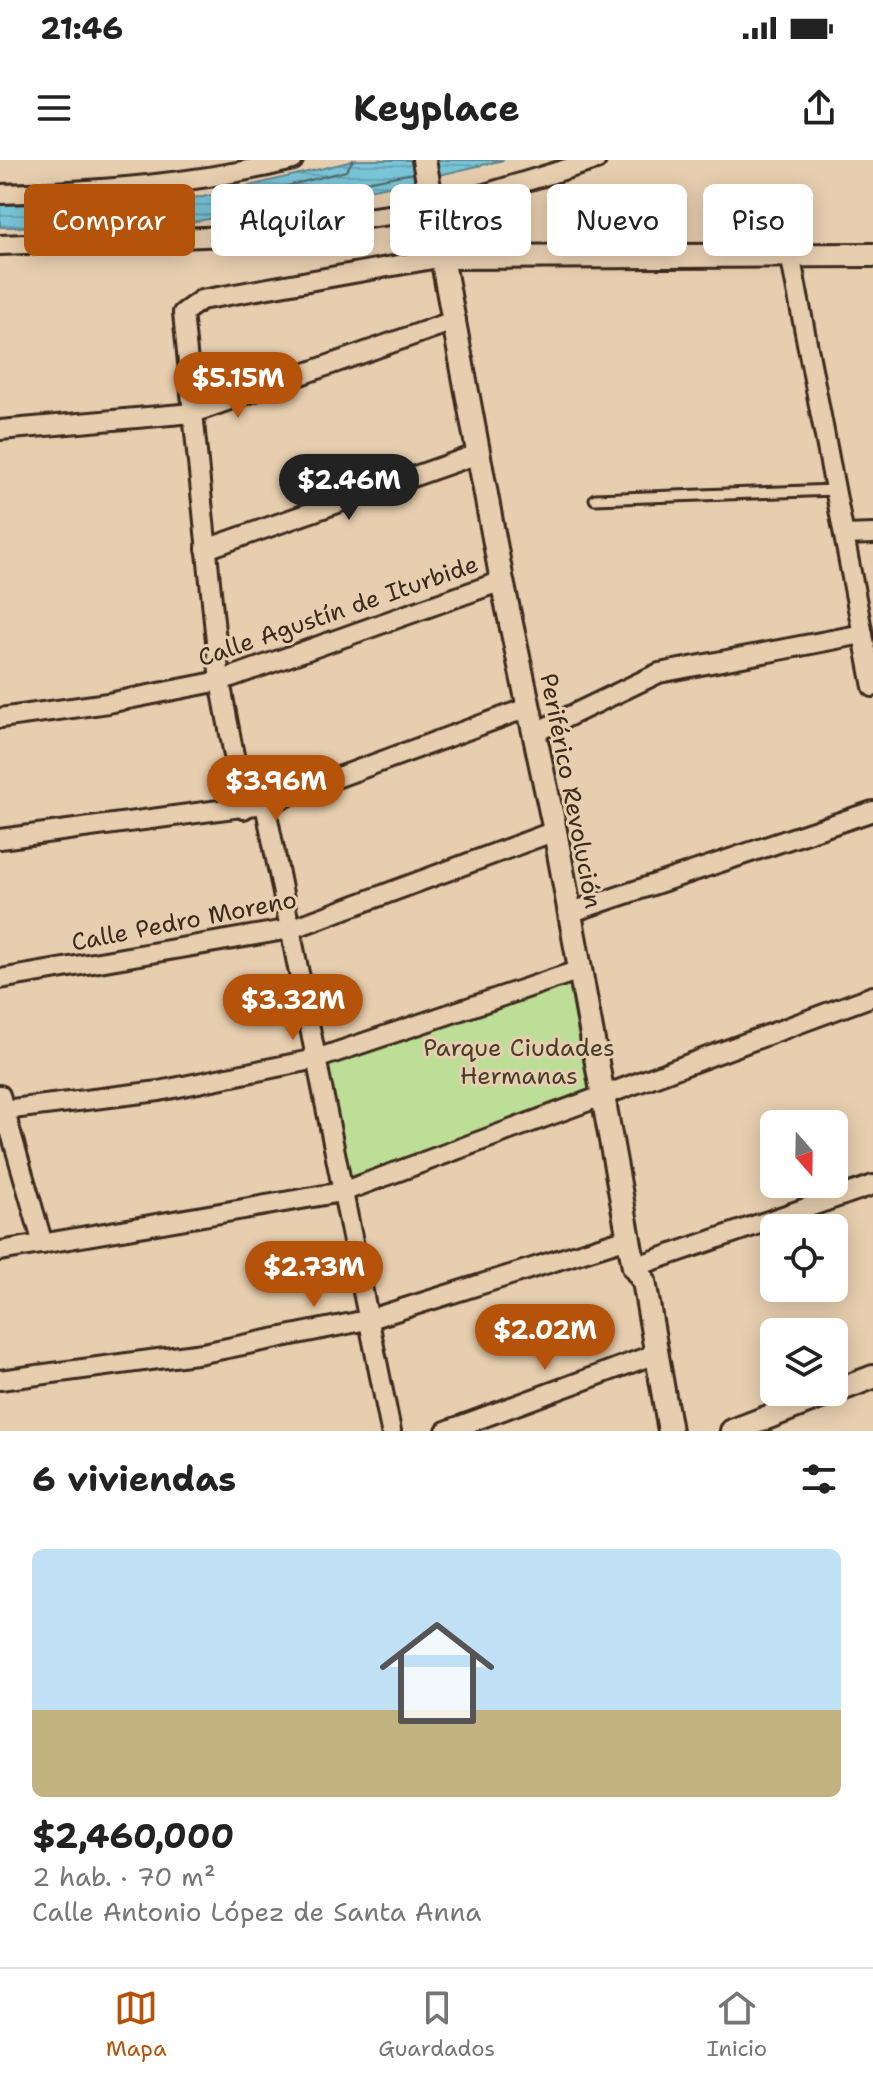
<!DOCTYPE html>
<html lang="es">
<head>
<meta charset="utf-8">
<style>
	body { margin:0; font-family:"Shantell Sans",sans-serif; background:#f2f2f2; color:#222; height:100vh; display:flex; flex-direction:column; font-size:30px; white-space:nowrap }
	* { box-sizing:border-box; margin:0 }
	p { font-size:26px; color:#767676 }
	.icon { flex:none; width:44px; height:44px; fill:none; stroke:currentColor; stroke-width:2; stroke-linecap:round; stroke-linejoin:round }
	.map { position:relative; height:1271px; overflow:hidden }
	.details { display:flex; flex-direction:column; background:#fff; flex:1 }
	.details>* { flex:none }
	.top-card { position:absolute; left:24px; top:24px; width:826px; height:72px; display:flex; gap:16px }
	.needle { width:52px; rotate:160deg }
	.tools { position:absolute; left:760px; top:950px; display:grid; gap:16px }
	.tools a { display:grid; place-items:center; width:88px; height:88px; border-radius:12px; background:#fff; box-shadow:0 4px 20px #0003; font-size:40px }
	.price { position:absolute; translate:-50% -68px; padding:0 18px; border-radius:28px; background:#b45309; color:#fff; font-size:26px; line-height:52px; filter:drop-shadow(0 2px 4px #0008) }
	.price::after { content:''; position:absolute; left:50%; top:48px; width:24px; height:18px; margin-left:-12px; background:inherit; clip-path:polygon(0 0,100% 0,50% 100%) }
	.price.current { background:#222; color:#fff }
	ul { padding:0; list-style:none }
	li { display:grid; align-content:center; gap:16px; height:424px; padding:0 32px }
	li+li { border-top:2px solid #e0e0e0 }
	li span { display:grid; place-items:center; height:248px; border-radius:12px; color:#555 }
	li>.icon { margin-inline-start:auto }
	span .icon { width:144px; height:144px; fill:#fffc; stroke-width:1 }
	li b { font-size:34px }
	h2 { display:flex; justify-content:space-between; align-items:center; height:96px; padding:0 32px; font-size:34px }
	.pill { padding:0 28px; border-radius:12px; background:#fff; box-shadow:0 4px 20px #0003; font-size:28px; line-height:72px }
	.pill.current { background:#b45309; color:#fff }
	.status { display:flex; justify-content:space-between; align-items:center; height:56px; padding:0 40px; background:#fff; direction:ltr }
	.status svg { height:22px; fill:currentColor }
	header { display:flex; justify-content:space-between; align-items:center; height:104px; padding:0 32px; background:#fff; font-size:36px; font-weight:700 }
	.dock { display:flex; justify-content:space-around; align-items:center; height:112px; border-top:2px solid #e0e0e0; background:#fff; font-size:22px; color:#767676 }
	.dock a { display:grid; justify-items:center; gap:4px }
	.dock .current { color:#b45309 }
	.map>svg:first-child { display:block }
	.green { fill:#bdde97; stroke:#7c845a; stroke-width:2 }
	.water { fill:url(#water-rules); stroke:#60878e; stroke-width:2 }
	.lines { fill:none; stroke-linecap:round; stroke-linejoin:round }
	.shore { stroke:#546868; stroke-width:2 }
	.service-casing { stroke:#3b2a1e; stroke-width:15 }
	.minor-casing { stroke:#3b2a1e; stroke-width:24 }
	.tertiary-casing { stroke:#3b2a1e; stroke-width:28 }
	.service { stroke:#e7ceaf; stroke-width:9 }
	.minor { stroke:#e7ceaf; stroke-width:18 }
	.tertiary { stroke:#e7ceaf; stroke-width:22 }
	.labels { text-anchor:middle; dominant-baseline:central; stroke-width:6; stroke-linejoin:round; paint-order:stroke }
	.street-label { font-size:24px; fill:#3b2a1e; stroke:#e7ceaf }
	.park-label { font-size:24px; fill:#483c2a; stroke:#e7ceaf }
</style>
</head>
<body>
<div class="status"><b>21:46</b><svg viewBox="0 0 49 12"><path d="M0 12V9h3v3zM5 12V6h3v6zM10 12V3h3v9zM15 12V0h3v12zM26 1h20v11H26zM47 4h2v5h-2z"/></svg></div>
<header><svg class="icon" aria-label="menu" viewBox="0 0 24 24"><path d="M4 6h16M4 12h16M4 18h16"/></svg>Keyplace<svg class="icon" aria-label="share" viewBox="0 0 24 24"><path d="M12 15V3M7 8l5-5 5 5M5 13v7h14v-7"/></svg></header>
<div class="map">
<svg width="873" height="1271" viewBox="0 0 873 1271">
	<defs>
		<pattern id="water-rules" width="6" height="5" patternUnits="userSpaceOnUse" patternTransform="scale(2)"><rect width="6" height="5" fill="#79c5d8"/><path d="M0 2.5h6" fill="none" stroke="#6aa9b9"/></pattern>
	</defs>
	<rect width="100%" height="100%" fill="#e7ceaf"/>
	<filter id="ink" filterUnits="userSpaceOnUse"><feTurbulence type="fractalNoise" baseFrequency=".0125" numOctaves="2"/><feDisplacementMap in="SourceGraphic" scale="16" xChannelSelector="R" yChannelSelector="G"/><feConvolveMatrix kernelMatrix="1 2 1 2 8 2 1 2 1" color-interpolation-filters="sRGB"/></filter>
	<g filter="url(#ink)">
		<path class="green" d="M568,818L591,944L350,1025L326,904Z"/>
		<path class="water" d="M357,0H504L400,24L170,66L0,67V45L203,37Z"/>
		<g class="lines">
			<g class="shore">
				<path d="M353,0L346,11L243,37L241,42L245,45L413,13"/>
				<path d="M189,46L193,49L191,53L169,58L58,59L54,56L58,51Z"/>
			</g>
			<g class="service-casing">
				<path id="service" d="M595,339L835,330"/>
			</g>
			<g class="minor-casing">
				<g id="minor">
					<path d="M0,34C99,31 197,24 293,0"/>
					<path d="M0,85L229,76L435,49L596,0"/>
					<path d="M790,94L873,527"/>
					<path d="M0,270L193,253L456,160"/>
					<path d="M845,375L873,374"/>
					<path d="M206,389L478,294"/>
					<path d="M0,558L108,543L220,521L502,421"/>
					<path d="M534,573L659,513L863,474"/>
					<path d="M265,644L391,1271"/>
					<path d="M244,649L220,521L183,153L201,140L444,97"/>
					<path d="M0,679L265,644L527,548"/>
					<path d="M569,753L873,651"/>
					<path d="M0,819L291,769L555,671"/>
					<path d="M0,935L43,1084"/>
					<path d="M0,965L4,950L159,931L316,899L580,810"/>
					<path d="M0,1091L342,1032L873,836"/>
					<path d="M634,1107L873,1025"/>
					<path d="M0,1220L203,1193L367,1160L628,1078"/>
					<path d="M446,1271L658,1193"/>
				</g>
			</g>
			<g class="tertiary-casing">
				<g id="tertiary">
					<path d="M424,0L502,421L555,671L634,1107L644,1121L670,1271"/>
					<path d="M444,97L873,95"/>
					<path d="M732,1271L873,1217"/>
				</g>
			</g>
			<use href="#service" class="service"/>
			<use href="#minor" class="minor"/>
			<use href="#tertiary" class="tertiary"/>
		</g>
	</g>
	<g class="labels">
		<g class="street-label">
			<text transform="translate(338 451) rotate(-19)">Calle Agustín de Iturbide</text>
			<text transform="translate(571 631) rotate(79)">Periférico Revolución</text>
			<text transform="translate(184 761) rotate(-11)">Calle Pedro Moreno</text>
		</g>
		<g class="park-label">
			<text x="519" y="888">Parque Ciudades<tspan x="519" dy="28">Hermanas</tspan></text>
		</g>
	</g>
</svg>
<div class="tools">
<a><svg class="needle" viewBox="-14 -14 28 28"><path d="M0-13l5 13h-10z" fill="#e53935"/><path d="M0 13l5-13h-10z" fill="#767676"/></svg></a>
<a><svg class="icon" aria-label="locate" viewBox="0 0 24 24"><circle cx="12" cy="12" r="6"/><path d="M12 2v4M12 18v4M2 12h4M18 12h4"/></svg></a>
<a><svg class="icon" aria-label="layers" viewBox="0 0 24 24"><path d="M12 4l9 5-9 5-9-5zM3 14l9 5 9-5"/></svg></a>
</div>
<b class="price" style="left:238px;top:260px">$5.15M</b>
<b class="price current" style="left:349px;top:362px">$2.46M</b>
<b class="price" style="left:276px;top:663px">$3.96M</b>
<b class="price" style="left:293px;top:882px">$3.32M</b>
<b class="price" style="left:314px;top:1149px">$2.73M</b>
<b class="price" style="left:545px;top:1212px">$2.02M</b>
<div class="top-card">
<a class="pill current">Comprar</a>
<a class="pill">Alquilar</a>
<a class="pill">Filtros</a>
<a class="pill">Nuevo</a>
<a class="pill">Piso</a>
</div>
</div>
<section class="details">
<h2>6 viviendas<svg class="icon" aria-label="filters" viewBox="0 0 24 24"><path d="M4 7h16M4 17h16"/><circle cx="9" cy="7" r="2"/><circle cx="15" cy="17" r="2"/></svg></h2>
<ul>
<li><span style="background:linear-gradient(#bfe0f5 65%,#c2b280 0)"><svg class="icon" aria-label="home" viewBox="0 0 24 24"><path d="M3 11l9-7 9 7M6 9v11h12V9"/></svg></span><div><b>$2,460,000</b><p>2 hab. · 70 m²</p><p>Calle Antonio López de Santa Anna</p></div></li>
</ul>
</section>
<nav class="dock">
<a class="current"><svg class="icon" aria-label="map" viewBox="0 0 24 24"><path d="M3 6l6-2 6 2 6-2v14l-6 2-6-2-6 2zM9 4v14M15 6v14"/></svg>Mapa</a>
<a><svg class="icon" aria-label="saved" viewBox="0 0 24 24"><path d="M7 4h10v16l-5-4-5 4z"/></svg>Guardados</a>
<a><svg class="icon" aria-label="home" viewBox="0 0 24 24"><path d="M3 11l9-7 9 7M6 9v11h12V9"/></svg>Inicio</a>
</nav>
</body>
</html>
